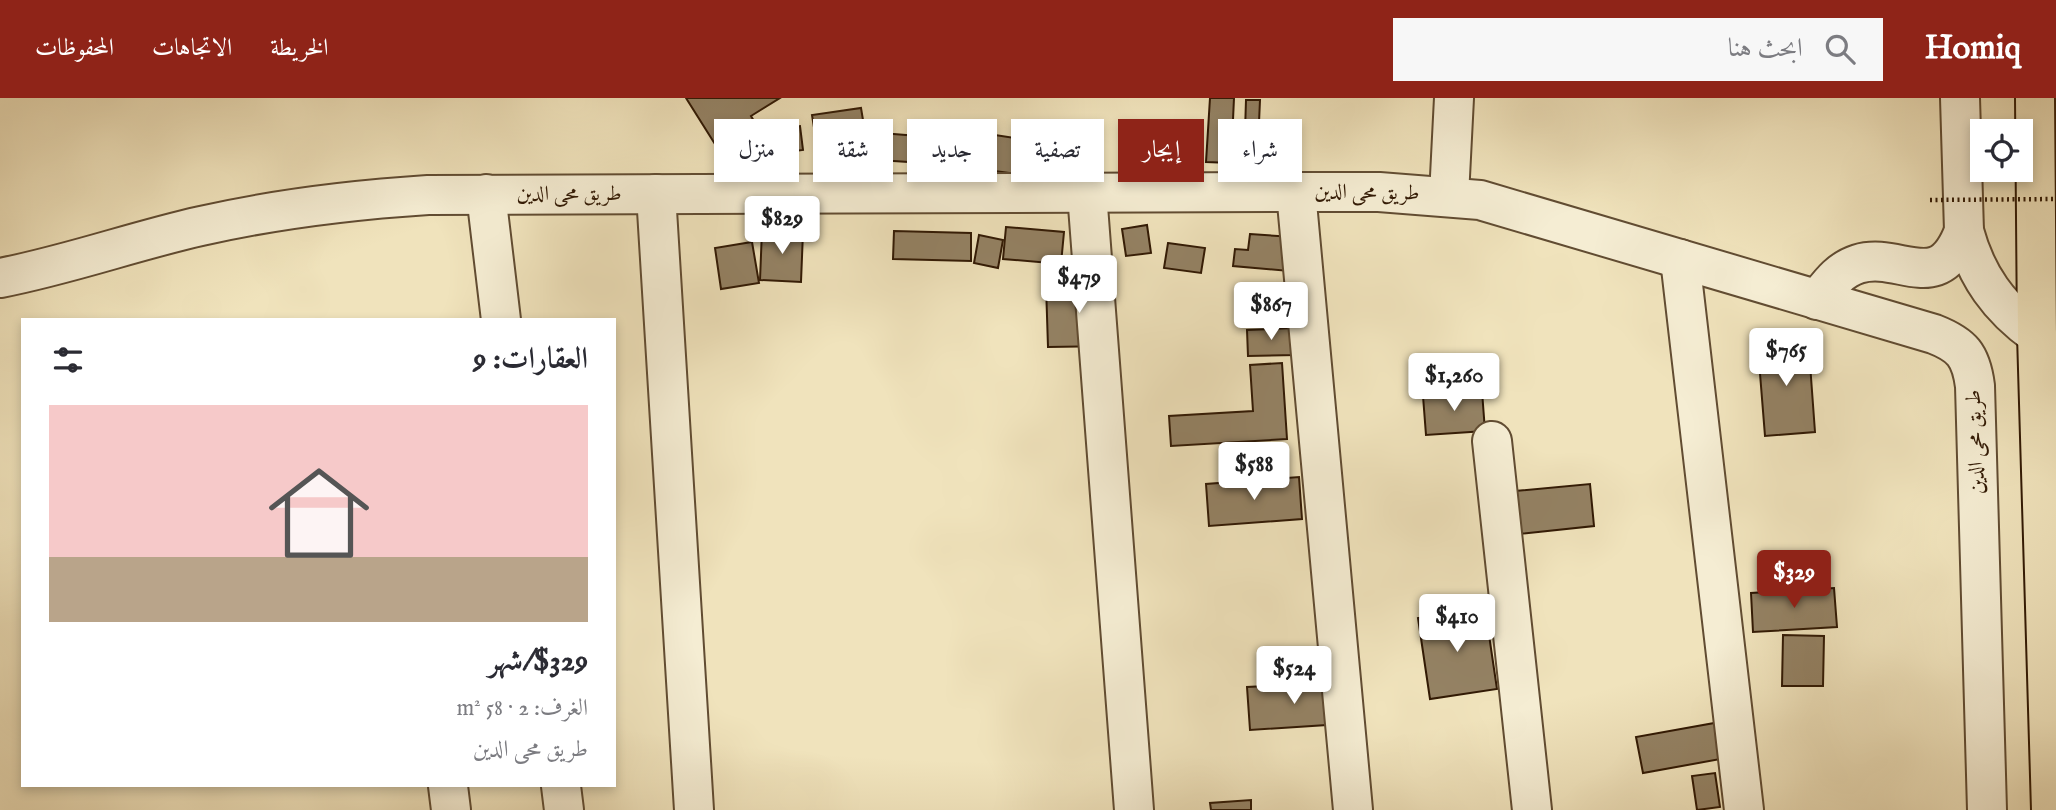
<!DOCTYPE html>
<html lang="ar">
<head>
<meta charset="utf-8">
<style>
	body { margin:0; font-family:"IM FELL English",Amiri,serif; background:#f7f7f7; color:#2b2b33; direction:rtl; height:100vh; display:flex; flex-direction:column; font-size:26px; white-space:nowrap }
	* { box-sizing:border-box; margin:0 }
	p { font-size:23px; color:#7c7c81 }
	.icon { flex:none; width:38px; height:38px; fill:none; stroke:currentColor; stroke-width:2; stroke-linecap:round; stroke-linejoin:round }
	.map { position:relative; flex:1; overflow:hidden; direction:ltr }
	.side { position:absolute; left:21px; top:220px; width:595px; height:469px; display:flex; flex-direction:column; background:#fff; border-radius:0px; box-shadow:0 4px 10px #0003; direction:rtl }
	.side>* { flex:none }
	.top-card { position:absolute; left:637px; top:21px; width:665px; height:63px; direction:rtl; display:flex; gap:14px }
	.fabs { position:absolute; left:1970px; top:21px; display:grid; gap:14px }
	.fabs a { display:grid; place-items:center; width:63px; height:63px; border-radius:0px; background:#fff; box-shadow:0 4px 10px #0003; font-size:35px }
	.price { position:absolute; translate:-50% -60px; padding:0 16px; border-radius:7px; background:#fff; color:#222; font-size:23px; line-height:46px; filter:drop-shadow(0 2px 4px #0008) }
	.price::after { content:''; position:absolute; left:50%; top:42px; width:21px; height:16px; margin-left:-10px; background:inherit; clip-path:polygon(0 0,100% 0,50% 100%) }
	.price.current { background:#8f2418; color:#fff }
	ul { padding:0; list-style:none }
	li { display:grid; align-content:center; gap:14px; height:371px; padding:0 28px }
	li+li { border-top:2px solid #e1e1e2 }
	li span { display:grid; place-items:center; height:217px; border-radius:0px; color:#555 }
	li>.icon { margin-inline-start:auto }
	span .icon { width:126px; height:126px; fill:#fffc; stroke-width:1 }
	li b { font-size:30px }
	h2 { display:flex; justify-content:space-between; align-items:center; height:84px; padding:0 28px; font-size:30px }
	.chip { padding:0 24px; border-radius:0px; background:#fff; box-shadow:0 4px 10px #0003; font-size:24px; line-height:63px }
	.chip.current { background:#8f2418; color:#fff }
	header { display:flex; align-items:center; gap:42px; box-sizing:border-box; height:98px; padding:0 35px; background:#8f2418; color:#fff }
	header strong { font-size:33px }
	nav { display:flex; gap:38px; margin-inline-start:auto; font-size:24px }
	.search { width:490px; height:63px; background:#f7f7f7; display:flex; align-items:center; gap:18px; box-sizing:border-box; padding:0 24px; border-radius:0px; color:#7c7c81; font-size:26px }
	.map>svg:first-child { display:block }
	.building { fill:#948264; stroke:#311904; stroke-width:2 }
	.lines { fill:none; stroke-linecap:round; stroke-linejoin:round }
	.minor-casing { stroke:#614c32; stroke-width:42 }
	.highway-casing { stroke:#311904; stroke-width:42 }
	.minor { stroke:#f5edd3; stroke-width:38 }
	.highway { stroke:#f0e3bc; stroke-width:38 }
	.path-bridge { stroke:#311904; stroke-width:4.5; stroke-dasharray:2 3.5; stroke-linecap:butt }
	.labels { text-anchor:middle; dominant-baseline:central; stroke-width:5; stroke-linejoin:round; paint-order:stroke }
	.street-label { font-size:21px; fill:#311904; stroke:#f5edd3 }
</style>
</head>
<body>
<header>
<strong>Homiq</strong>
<div class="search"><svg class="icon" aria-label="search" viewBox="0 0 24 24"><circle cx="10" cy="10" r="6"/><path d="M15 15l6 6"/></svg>ابحث هنا</div>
<nav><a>الخريطة</a><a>الاتجاهات</a><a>المحفوظات</a></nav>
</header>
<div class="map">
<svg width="2056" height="712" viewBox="0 0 2056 712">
	<rect width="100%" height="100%" fill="#f0e3bc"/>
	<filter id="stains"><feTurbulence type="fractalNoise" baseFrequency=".00286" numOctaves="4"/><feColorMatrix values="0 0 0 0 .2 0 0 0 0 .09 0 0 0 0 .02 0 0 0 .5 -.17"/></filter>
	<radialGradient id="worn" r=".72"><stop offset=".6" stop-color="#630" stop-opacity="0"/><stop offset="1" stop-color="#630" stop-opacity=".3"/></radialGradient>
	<g class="building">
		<path d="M686,0H780L751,18L760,33L800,28L803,52L725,62Z"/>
		<path d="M1210,0H1234L1231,65L1206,64Z"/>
		<path d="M1246,2H1260L1258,47L1271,48L1270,66L1244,65Z"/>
		<path d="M861,10L866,40L817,48L812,17Z"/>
		<path d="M962,32L1022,41L1017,76L957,68Z"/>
		<path d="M881,35L955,41L953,67L879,62Z"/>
		<path d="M1147,127L1151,155L1126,158L1122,131Z"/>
		<path d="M1006,129L1064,134L1061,166L1003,161Z"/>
		<path d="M762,132L803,134L801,184L760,182Z"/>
		<path d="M894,133L971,135V163L893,161Z"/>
		<path d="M1250,136L1293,139L1289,173L1233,168L1235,151L1248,152Z"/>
		<path d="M979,137L1003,142L998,170L974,165Z"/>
		<path d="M752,144L759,185L721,191L715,150Z"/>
		<path d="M1168,145L1205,150L1201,175L1164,170Z"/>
		<path d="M1111,186L1112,248L1048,249L1046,187Z"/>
		<path d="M1294,230L1296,257L1248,258L1247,232Z"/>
		<path d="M1757,238L1809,252L1815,334L1765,338Z"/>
		<path d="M1282,265L1287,341L1171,348L1169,318L1253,313L1250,267Z"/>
		<path d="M1482,293L1485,333L1426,337L1423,298Z"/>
		<path d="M1299,379L1302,421L1209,428L1206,386Z"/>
		<path d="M1590,386L1594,428L1509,437L1504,394Z"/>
		<path d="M1834,490L1837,529L1753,534L1751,495Z"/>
		<path d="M1485,510L1497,591L1430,601L1418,520Z"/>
		<path d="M1783,537L1824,538L1823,588H1782Z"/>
		<path d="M1339,584L1342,626L1250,632L1247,589Z"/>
		<path d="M1720,624L1726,660L1643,675L1636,639Z"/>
		<path d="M1715,675L1720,709L1697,712L1692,678Z"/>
		<path d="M1251,702V712H1211L1210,705Z"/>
	</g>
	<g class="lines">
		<g class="minor-casing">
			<g id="minor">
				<path d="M1960,0L1964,133C1976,178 1999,210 2037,237"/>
				<path d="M1296,94L1353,712"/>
				<path d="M1087,95L1134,712"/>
				<path d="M486,96L501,222"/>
				<path d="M656,96L694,712"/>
				<path d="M1449,98L1454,0"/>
				<path d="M1680,161L1744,712"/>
				<path d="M0,180C68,167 134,143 201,128C276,111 351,102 428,97L1296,94H1379L1480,102L1934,236C1962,247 1971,257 1975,288L1987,712"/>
				<path d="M1817,202C1829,187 1839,172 1858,166C1901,153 1938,200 1964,133"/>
				<path d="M1492,343L1532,712"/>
				<path d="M448,688L451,712"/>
				<path d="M561,688L564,712"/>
			</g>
		</g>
		<g class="highway-casing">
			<path id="highway" d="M2035,0L2037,237L2051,712"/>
		</g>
		<use href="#minor" class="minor"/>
		<use href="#highway" class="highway"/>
		<path class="path-bridge" d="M1930,102L2056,101"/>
	</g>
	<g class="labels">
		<g class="street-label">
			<text transform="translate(1367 95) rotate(1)">طريق محى الدين</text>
			<text x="569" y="96">طريق محى الدين</text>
			<text transform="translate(1976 344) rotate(-92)">طريق محى الدين</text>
		</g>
	</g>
	<rect width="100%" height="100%" filter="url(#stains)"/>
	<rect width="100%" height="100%" fill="url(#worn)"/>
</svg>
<div class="fabs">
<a><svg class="icon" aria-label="locate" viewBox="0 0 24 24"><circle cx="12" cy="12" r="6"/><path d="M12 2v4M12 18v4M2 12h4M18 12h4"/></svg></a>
</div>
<b class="price" style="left:782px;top:158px">$829</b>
<b class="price" style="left:1079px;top:217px">$479</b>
<b class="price" style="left:1271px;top:244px">$867</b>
<b class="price" style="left:1786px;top:290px">$765</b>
<b class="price" style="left:1454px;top:315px">$1,260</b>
<b class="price" style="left:1254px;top:404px">$588</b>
<b class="price current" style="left:1794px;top:512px">$329</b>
<b class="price" style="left:1457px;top:556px">$410</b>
<b class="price" style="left:1294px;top:608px">$524</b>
<div class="top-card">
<a class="chip">شراء</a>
<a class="chip current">إيجار</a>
<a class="chip">تصفية</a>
<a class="chip">جديد</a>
<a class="chip">شقة</a>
<a class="chip">منزل</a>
</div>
<section class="side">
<h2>العقارات: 9<svg class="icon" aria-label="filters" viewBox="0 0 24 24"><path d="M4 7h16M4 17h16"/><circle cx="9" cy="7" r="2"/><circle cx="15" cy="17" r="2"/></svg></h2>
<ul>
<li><span style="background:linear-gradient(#f6c9c9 70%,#b9a48a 0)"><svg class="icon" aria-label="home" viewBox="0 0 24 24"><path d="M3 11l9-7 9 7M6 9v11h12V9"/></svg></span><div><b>$329/شهر</b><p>الغرف: 2 · 58 m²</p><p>طريق محى الدين</p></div></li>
</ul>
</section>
</div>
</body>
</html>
